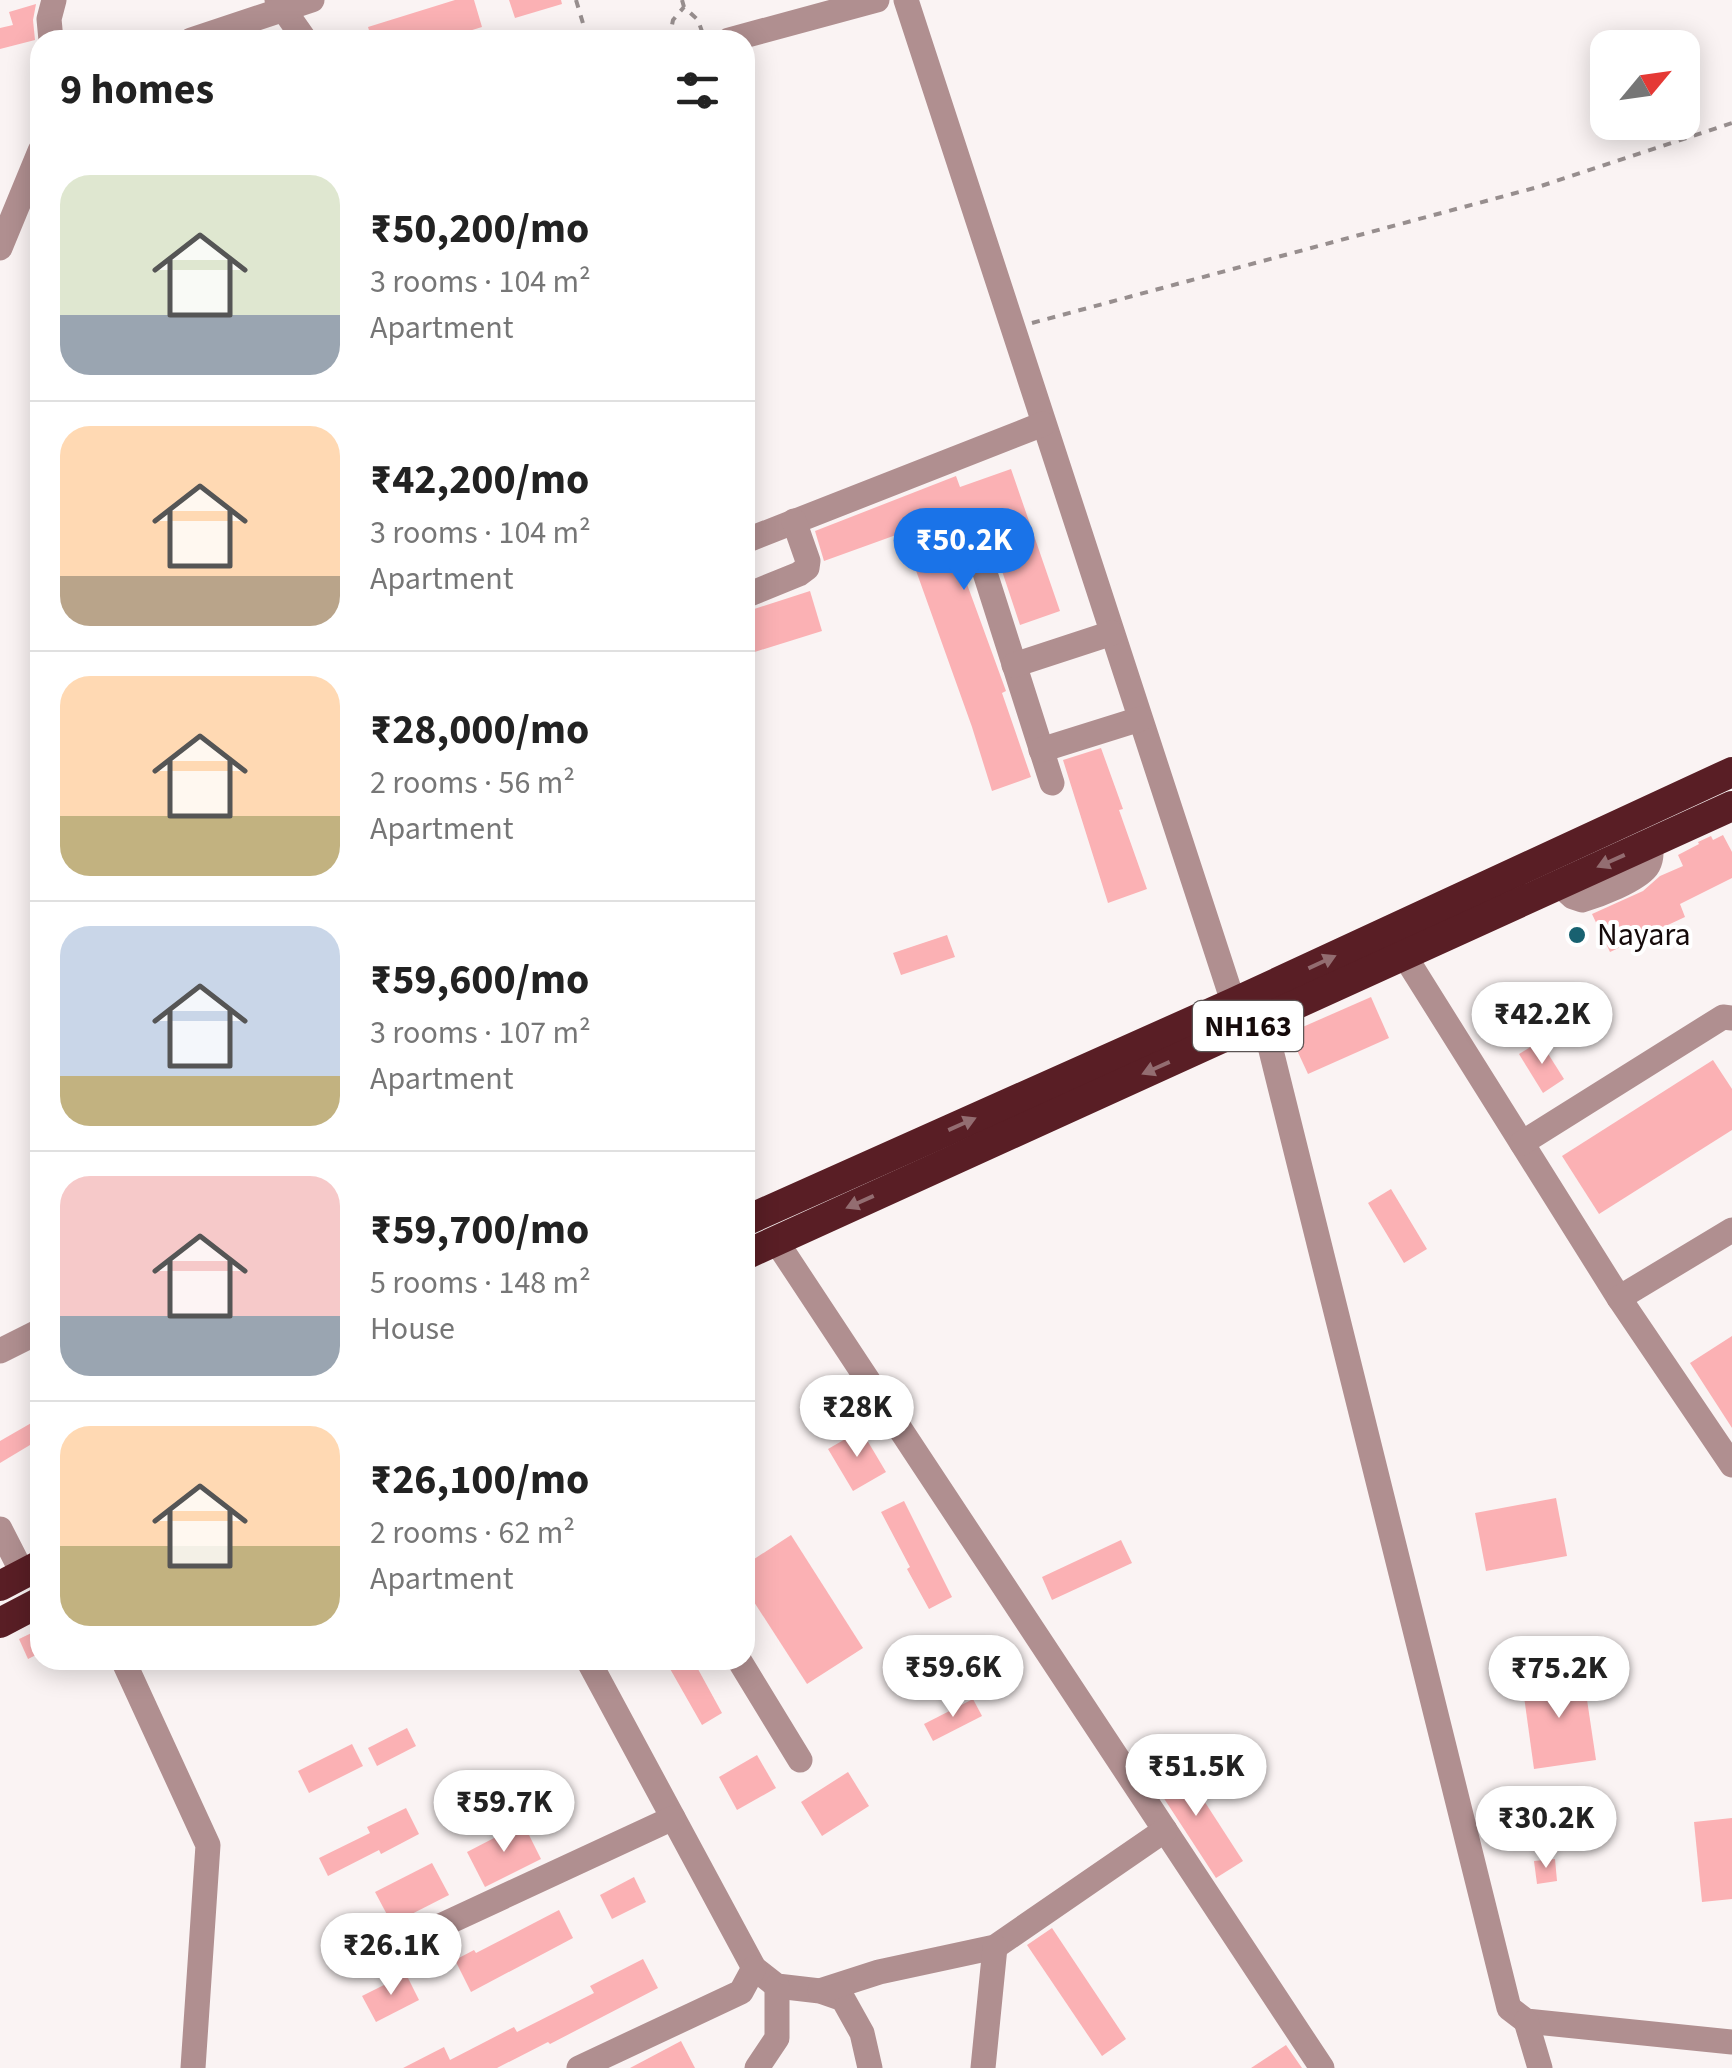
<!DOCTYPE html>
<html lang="en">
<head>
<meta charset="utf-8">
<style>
	body { margin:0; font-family:"Source Sans 3",sans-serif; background:#f6f6f6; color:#222; height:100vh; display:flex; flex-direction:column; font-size:38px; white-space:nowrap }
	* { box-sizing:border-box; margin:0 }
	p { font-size:32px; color:#767676 }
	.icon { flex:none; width:55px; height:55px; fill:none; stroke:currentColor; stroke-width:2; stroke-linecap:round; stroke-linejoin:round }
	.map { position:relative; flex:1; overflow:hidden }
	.side { position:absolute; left:30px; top:30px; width:725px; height:1640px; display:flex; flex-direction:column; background:#fff; border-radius:30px; box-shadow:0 5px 25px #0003 }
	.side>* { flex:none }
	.needle { width:65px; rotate:61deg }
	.buttons { position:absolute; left:1590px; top:30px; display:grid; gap:20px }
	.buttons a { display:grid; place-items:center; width:110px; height:110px; border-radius:20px; background:#fff; box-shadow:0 5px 25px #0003; font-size:50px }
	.price { position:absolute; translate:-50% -85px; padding:0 22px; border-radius:35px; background:#fff; color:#222; font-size:32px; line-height:65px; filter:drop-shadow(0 2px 5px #0008) }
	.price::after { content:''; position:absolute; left:50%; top:60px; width:30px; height:22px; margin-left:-15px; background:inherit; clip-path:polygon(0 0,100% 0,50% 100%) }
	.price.current { background:#1a73e8; color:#fff }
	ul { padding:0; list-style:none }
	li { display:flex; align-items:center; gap:30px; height:250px; padding:0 30px }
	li+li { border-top:2px solid #e0e0e0 }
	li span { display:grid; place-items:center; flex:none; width:280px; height:200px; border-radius:30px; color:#555 }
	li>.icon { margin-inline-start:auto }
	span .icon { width:120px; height:120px; fill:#fffc; stroke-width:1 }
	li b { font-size:42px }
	h2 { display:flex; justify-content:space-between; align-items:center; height:120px; padding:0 30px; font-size:42px }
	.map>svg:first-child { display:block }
	.building { fill:#fbb1b4 }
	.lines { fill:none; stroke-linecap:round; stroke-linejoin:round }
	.path { stroke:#978e8e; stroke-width:4; stroke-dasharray:8 8; stroke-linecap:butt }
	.minor { stroke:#b08f90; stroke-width:25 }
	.highway { stroke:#591e25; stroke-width:30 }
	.oneway { fill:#936d71 }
	.poi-dot { fill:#186170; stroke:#fff; stroke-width:4 }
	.labels { text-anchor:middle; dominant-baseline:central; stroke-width:8; stroke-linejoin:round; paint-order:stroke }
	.shield { fill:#fff; stroke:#5b5454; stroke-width:2.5 }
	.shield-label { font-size:30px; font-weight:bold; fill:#150a0a }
	.poi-label { font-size:32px; fill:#150a0a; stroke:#fff; text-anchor:start }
</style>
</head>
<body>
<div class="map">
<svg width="1732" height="2068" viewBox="0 0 1732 2068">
	<rect width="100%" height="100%" fill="#faf3f3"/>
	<g class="building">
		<path d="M455,0H474L482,27L440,40H372L368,27Z"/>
		<path d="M509,0H561L562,4L515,18Z"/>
		<path d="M36,4L33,20L35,40L0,49V28L13,25L9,12Z"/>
		<path d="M1011,469L1060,611L1020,625L981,508L964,511L944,521L1006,691L1002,693L1031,777L992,791L972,727L904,537L897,539L896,535L824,561L815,531L956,476L960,487Z"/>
		<path d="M810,591L822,631L745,655V612Z"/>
		<path d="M1101,748L1123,809L1119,810L1147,889L1108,903L1063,760Z"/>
		<path d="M1723,835L1732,852V878L1680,904L1685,917L1610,952L1592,914L1643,891L1660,876L1683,866L1678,855L1699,844L1698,842L1711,836L1713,840Z"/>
		<path d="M947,935L955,957L901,975L893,953Z"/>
		<path d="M1371,997L1389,1038L1308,1074L1289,1033Z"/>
		<path d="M1540,1041L1564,1079L1543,1093L1519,1054Z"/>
		<path d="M1713,1060L1732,1089V1130L1599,1214L1562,1156Z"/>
		<path d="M1391,1189L1427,1249L1404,1263L1368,1203Z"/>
		<path d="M1732,1336V1428L1690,1363Z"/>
		<path d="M40,1418V1439L0,1463V1441Z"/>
		<path d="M861,1430L886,1472L853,1491L828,1449Z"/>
		<path d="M1556,1498L1567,1556L1486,1571L1475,1513Z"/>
		<path d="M904,1501L952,1597L929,1609L907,1569L910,1567L881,1512Z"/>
		<path d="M791,1535L863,1648L807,1684L745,1588V1565Z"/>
		<path d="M1121,1540L1132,1563L1052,1600L1042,1577Z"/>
		<path d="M40,1629V1653L28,1659L19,1639Z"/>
		<path d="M665,1660H693L722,1713L702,1725Z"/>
		<path d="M1583,1673L1596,1760L1534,1769L1522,1682Z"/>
		<path d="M973,1699L982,1716L933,1741L924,1724Z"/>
		<path d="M407,1728L416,1746L377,1766L368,1748Z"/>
		<path d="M352,1744L363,1766L309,1793L298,1771Z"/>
		<path d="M757,1755L776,1788L737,1810L719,1777Z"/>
		<path d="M1177,1759L1243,1861L1216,1878L1150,1777Z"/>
		<path d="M848,1772L869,1806L822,1836L801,1802Z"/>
		<path d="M406,1808L419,1834L381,1854L379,1850L328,1876L319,1858L370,1833L367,1827Z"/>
		<path d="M1732,1818V1899L1702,1902L1694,1822Z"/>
		<path d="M523,1823L541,1859L485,1887L467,1852Z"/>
		<path d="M1555,1859L1557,1881L1537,1884L1534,1861Z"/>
		<path d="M432,1863L449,1895L392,1924L375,1892Z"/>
		<path d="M634,1877L646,1902L612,1919L600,1895Z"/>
		<path d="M559,1910L573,1938L471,1992L455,1960L474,1950L476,1953Z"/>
		<path d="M1052,1928L1126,2039L1102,2056L1027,1945Z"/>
		<path d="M643,1959L658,1988L550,2044L548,2042L497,2068H403L444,2047L450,2060L514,2027L517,2032L594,1993L590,1986Z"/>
		<path d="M406,1974L419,2000L376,2022L362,1996Z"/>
		<path d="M681,2041L695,2068H630Z"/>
		<path d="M1286,2045L1302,2068H1251Z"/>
	</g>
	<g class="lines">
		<g class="path">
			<path d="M576,0L588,40"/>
			<path d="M682,0L684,7L698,20L705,40"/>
			<path d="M669,40L673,20L684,7"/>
			<path d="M1032,323L1538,187L1732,123"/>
		</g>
		<g class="minor">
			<path d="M277,0L305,40"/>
			<path d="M906,0L1238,1017"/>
			<path d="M51,40L49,19L54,0"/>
			<path d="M191,40L312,0"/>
			<path d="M729,40L877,0"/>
			<path d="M0,248L40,151"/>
			<path d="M970,526L1052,783"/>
			<path d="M745,541L1043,424"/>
			<path d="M745,596L799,574L807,568L808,561L794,521"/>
			<path d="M1014,665L1112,633"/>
			<path d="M1041,750L1140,719"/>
			<path d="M1560,885L1573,897L1582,900C1599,895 1636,881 1647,867C1652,860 1651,852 1651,843"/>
			<path d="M1404,955L1619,1298L1732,1465"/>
			<path d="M1259,1002L1509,2008L1526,2021L1732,2042"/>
			<path d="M1522,1143L1723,1017L1732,1018"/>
			<path d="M776,1241L1322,2068"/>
			<path d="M1619,1298L1732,1230"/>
			<path d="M0,1351L40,1331"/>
			<path d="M0,1529L23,1574"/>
			<path d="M123,1660L208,1845L193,2068"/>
			<path d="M588,1660L754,1968L777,1986L820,1991L843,1999L862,2033L870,2068"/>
			<path d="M739,1660L800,1760"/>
			<path d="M369,1959L673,1818"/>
			<path d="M820,1991L879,1972L995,1947L1165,1830"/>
			<path d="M1526,2021L1540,2068"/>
			<path d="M579,2068L741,1992L754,1968"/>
			<path d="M757,2068L777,2038V1986"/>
			<path d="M983,2068L995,1947"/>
		</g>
		<g class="highway">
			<path d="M745,1221L1233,1003L1732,772"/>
			<path d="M745,1255L1732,806"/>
			<path d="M0,1586L40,1565"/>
			<path d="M0,1623L40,1602"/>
		</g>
	</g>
	<defs><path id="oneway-solid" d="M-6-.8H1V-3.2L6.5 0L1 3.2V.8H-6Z" transform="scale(2.5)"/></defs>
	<g class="oneway">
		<use href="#oneway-solid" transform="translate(1611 861) rotate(156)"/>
		<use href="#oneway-solid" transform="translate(1322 962) rotate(-25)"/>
		<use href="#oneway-solid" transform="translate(1156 1068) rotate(156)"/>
		<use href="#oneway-solid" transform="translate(962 1124) rotate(-24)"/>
		<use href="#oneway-solid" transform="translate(860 1202) rotate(156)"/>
	</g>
	<circle class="poi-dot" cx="1577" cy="935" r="10"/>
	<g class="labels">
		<rect class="shield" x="1193" y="1001" width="110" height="50" rx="8"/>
		<g class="shield-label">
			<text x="1248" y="1026">NH163</text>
		</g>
		<g class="poi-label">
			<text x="1597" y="935">Nayara</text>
		</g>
	</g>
</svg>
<div class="buttons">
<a><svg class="needle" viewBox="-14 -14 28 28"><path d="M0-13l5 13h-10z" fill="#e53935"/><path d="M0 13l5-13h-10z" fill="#767676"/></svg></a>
</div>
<b class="price current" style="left:964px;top:593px">₹50.2K</b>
<b class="price" style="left:1542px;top:1067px">₹42.2K</b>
<b class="price" style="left:857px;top:1460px">₹28K</b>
<b class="price" style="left:953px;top:1720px">₹59.6K</b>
<b class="price" style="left:1559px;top:1721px">₹75.2K</b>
<b class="price" style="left:1196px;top:1819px">₹51.5K</b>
<b class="price" style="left:504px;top:1855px">₹59.7K</b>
<b class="price" style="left:1546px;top:1871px">₹30.2K</b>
<b class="price" style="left:391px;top:1998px">₹26.1K</b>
<section class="side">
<h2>9 homes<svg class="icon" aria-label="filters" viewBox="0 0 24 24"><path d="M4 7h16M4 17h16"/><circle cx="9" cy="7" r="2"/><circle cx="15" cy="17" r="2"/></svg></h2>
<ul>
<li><span style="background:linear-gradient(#dfe7d0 70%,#9aa5b1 0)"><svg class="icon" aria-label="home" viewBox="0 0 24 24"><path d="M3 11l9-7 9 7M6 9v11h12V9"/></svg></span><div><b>₹50,200/mo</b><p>3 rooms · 104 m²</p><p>Apartment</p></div></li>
<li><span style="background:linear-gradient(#ffd9b3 75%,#b9a48a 0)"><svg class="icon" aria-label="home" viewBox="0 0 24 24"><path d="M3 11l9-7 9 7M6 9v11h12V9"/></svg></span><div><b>₹42,200/mo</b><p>3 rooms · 104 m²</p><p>Apartment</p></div></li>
<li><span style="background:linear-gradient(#ffd9b3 70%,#c2b280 0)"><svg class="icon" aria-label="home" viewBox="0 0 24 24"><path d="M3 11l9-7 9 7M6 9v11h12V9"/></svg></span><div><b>₹28,000/mo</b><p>2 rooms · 56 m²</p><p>Apartment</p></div></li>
<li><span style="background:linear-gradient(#c9d6e8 75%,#c2b280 0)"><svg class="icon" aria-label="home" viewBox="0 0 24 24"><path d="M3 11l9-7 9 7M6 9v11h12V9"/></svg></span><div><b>₹59,600/mo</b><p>3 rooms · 107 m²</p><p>Apartment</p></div></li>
<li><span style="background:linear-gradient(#f6c9c9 70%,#9aa5b1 0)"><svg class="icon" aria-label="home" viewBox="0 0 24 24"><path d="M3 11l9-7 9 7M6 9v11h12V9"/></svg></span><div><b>₹59,700/mo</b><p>5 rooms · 148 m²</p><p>House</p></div></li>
<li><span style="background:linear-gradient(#ffd9b3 60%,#c2b280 0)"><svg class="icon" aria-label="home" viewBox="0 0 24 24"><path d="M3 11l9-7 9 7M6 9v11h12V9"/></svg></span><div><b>₹26,100/mo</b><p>2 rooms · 62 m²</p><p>Apartment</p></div></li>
</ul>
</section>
</div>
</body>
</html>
